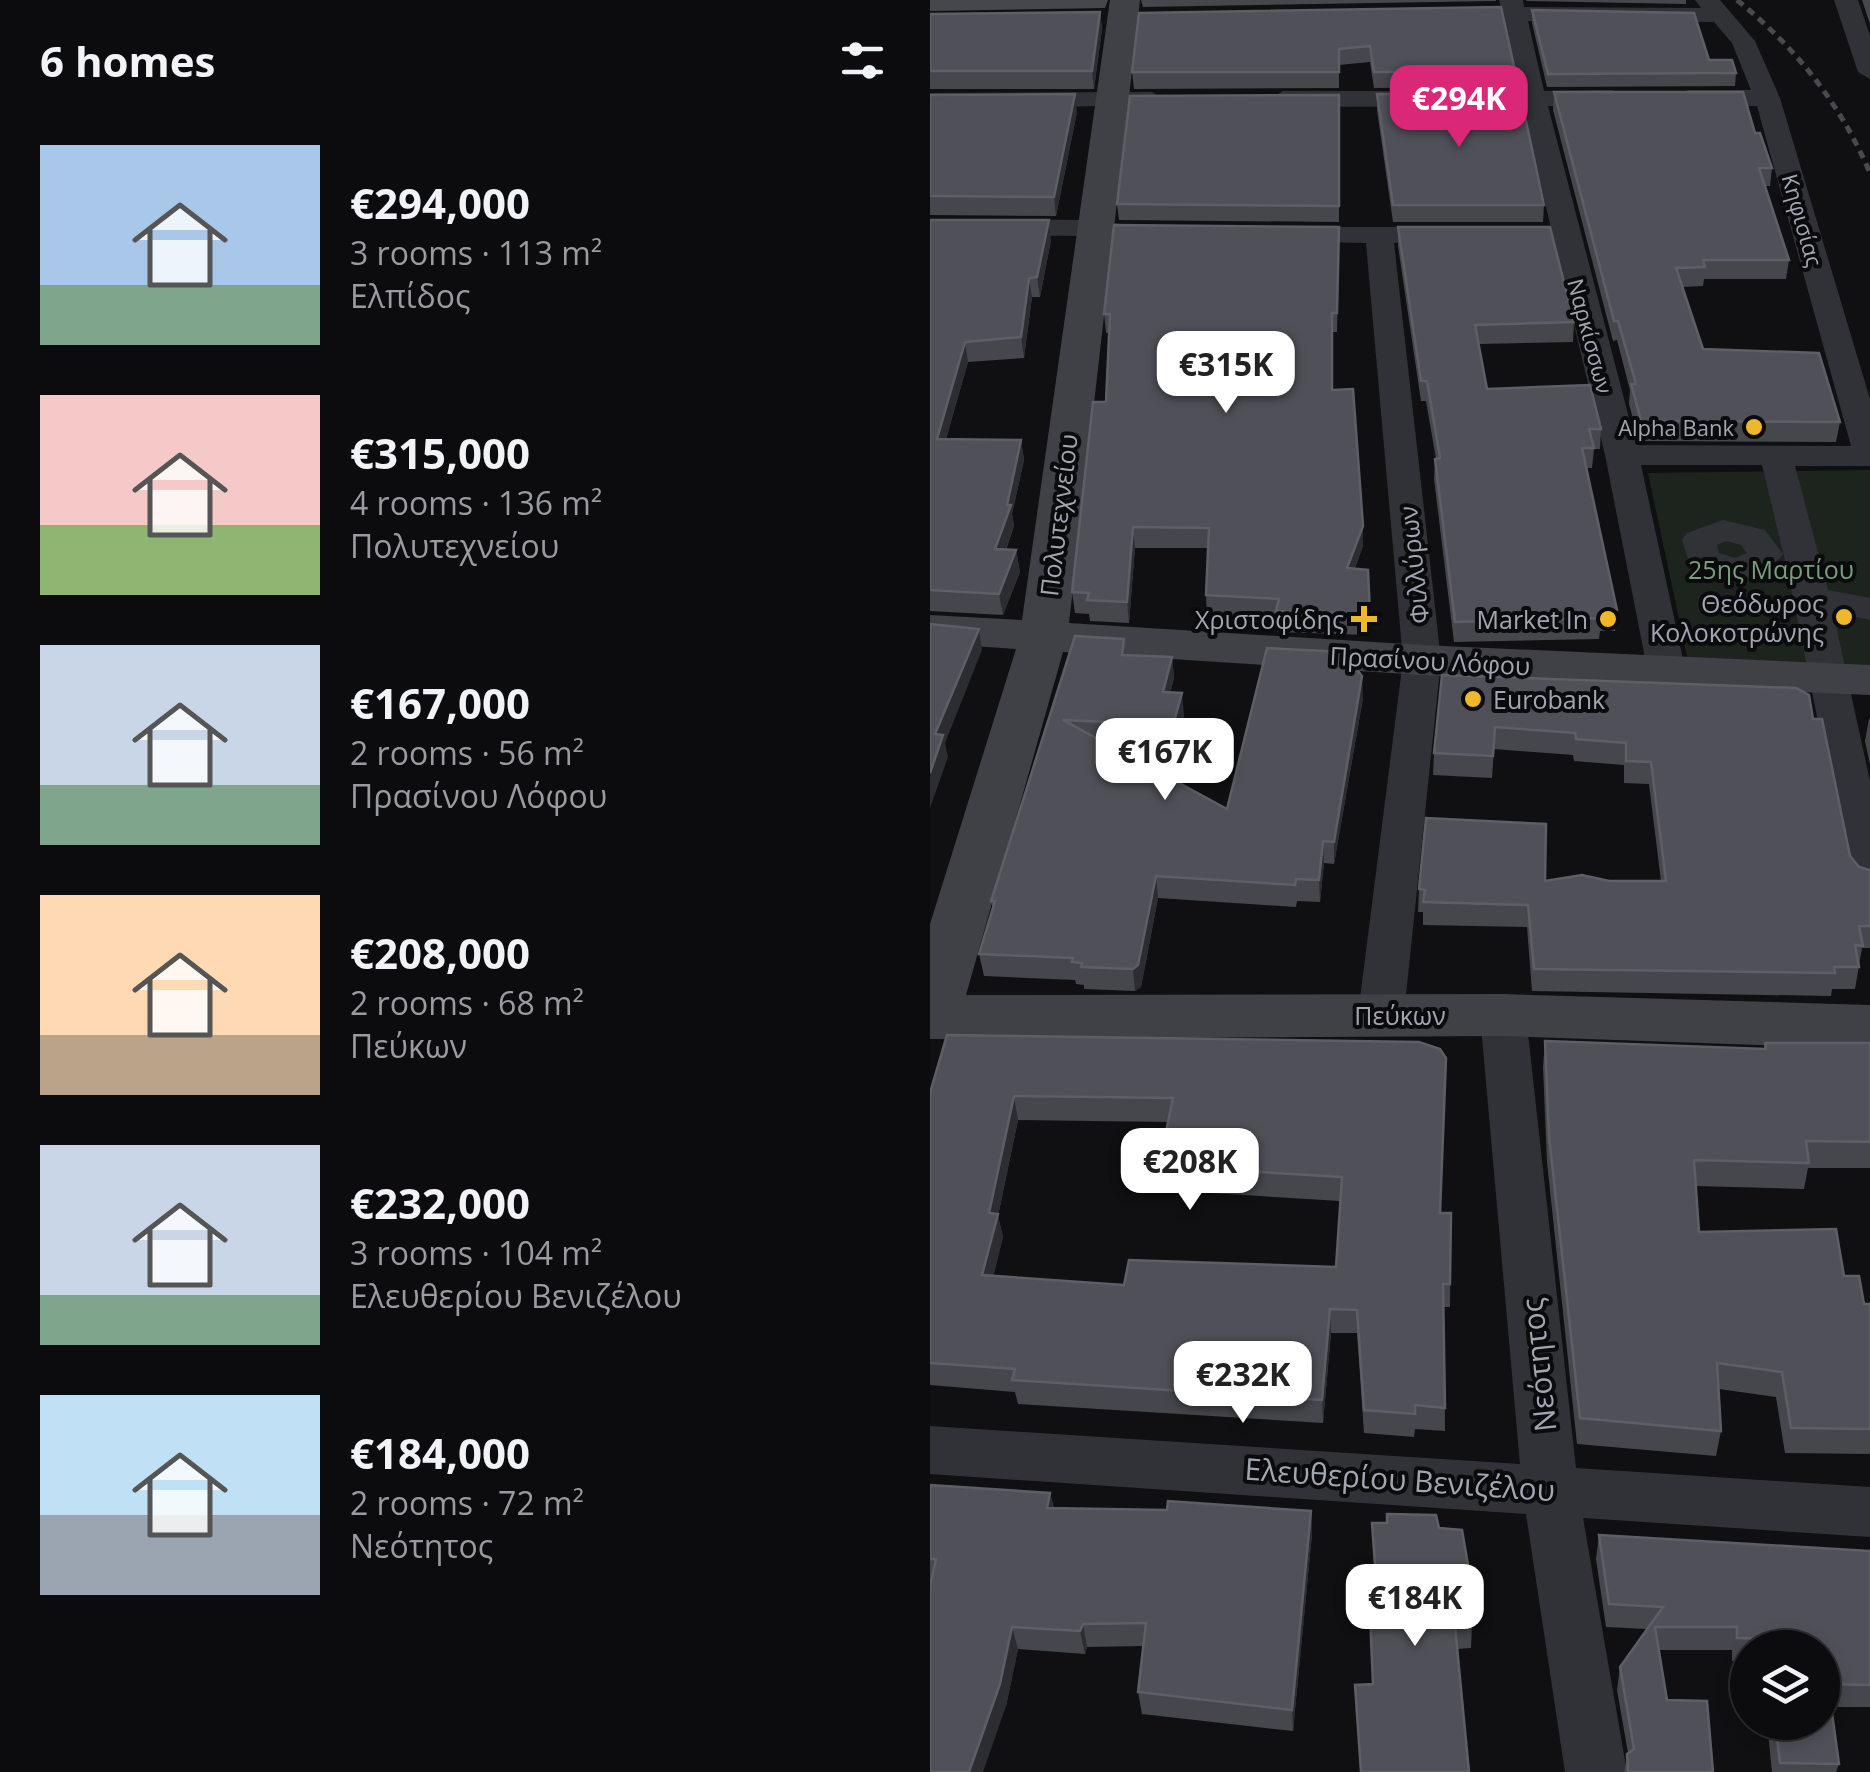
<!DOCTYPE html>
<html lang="en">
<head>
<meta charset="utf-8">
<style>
	body { margin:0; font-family:"Open Sans",sans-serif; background:#151517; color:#f1f3f6; height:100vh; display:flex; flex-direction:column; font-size:38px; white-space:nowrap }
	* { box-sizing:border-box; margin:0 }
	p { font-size:32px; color:#9a9b9e }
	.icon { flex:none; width:55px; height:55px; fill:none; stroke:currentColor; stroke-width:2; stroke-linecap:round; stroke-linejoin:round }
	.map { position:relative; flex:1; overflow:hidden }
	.side { display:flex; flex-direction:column; background:#0c0c0e; width:930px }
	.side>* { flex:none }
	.tools { position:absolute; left:800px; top:1630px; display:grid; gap:20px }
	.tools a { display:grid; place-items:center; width:110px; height:110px; border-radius:50%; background:#0c0c0e; box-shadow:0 5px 15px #0003,0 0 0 2px #2c2c2e; font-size:50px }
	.price { position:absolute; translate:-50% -85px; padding:0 22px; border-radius:20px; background:#fff; color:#222; font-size:32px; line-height:65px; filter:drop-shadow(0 2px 5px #0008) }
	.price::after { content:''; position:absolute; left:50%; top:60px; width:30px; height:22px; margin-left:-15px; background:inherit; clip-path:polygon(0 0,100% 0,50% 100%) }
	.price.active { background:#db2777; color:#fff }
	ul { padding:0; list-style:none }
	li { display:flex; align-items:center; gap:30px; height:250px; padding:0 40px }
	li span { display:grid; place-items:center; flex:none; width:280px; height:200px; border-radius:0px; color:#555 }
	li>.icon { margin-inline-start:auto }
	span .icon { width:120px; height:120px; fill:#fffc; stroke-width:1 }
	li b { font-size:42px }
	h2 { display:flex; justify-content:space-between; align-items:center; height:120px; padding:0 40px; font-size:42px }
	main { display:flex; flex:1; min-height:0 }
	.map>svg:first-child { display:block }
	.green { fill:#1d241e }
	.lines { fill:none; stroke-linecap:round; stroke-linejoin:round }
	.street { fill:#313237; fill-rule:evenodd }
	.secondary { fill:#3f4147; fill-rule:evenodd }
	.rail { stroke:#484a50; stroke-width:5; stroke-dasharray:8 6; stroke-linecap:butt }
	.wall { fill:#46474d; fill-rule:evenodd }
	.shaded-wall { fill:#2c2d31 }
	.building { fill:#505158; stroke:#5d5f66; stroke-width:2.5; fill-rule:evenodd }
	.poi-dot { fill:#efb82b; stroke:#0b0b0d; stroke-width:4 }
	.labels { text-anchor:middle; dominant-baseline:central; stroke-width:8; stroke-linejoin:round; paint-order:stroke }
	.far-street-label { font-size:22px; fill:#a2a6b2; stroke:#0b0b0d }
	.far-poi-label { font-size:22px; fill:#a2a6b2; stroke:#0b0b0d; text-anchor:end }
	.street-label { font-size:25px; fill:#a2a6b2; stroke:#0b0b0d }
	.park-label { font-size:25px; fill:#789e7d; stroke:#0b0b0d }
	.poi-label { font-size:25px; fill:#a2a6b2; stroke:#0b0b0d; text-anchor:end }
	.near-street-label { font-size:30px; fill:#a2a6b2; stroke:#0b0b0d }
</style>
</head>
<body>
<main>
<section class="side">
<h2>6 homes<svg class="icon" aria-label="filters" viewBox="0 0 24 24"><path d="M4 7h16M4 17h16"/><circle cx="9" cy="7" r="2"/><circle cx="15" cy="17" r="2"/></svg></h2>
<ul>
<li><span style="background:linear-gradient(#a9c7e8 70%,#7fa58c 0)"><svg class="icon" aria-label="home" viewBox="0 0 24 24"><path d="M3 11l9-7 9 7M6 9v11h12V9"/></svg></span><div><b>€294,000</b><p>3 rooms · 113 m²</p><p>Ελπίδος</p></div></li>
<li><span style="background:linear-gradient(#f6c9c9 65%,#8fb573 0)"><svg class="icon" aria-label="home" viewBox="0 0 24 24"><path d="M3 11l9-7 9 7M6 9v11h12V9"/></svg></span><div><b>€315,000</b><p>4 rooms · 136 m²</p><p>Πολυτεχνείου</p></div></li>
<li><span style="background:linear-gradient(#c9d6e8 70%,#7fa58c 0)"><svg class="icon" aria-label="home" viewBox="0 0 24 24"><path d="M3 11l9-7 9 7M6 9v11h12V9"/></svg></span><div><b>€167,000</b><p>2 rooms · 56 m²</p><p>Πρασίνου Λόφου</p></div></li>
<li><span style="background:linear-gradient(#ffd9b3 70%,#b9a48a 0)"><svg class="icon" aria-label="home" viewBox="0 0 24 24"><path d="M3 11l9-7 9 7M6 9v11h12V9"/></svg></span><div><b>€208,000</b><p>2 rooms · 68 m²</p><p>Πεύκων</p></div></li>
<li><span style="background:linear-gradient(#c9d6e8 75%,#7fa58c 0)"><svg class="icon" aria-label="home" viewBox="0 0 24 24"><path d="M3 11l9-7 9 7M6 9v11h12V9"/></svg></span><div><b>€232,000</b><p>3 rooms · 104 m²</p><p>Ελευθερίου Βενιζέλου</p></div></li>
<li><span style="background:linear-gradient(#bfe0f5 60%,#9aa5b1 0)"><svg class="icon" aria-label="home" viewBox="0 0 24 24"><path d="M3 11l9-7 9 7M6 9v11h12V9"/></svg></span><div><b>€184,000</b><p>2 rooms · 72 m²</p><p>Νεότητος</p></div></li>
</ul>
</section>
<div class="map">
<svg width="940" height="1772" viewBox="0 0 940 1772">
	<rect width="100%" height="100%" fill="#101012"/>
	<path class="green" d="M940,470V672L759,665L718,473Z"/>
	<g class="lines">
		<g class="street">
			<path d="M569,0H593L594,7L771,8L765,0H790L825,41L850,98L940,399V466H865L898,590L940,598V620L903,612L940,781V890L925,886L919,876L859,577L832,465H711L756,673L750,681H724L718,673L675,455L592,106L353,107L340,99L353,91H589L574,21H515L503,14L515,7H571ZM598,21L784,22L802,43L821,90H758L745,98L758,106H827L921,446L706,445L618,106H682L695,98L682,90L614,91Z"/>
			<path d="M904,0H928L940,36V79L928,72Z"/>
			<path d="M222,92L235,100L231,105L0,109V93Z"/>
			<path d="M0,219L164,220L214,228L218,234L204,242L164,236L0,235Z"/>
			<path d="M350,227H479L493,235L489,241L464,243L511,660L474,1014L467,1026L451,1030L435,1026L428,1014L473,660L436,243L340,241L336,235Z"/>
			<path d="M793,520L835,530L853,554C830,586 791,582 760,565L752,540L757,533ZM796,541L811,545L817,553L805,558L789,553L787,545Z"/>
			<path d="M573,999L589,1003L596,1015L646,1468L940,1487V1537L653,1518L697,1772H635L596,1514L0,1474V1426L590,1464L550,1015L557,1003Z"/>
		</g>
		<path class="secondary" d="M180,0H210L139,623L492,645L940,665V695L492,675L133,652L36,995L573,994L940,1005V1049L573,1036L0,1039V924L86,649L0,643V615L92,620Z"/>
		<path class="rail" d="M807,0C866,48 910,103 940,173"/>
	</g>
	<g class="wall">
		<path d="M0,0H178L175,8L0,11Z"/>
		<path d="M211,0H566V1L213,7Z"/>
		<path d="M596,0H756V4L597,1Z"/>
		<path d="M932,0H940V24Z"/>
		<path d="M571,7L585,71L584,87L444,88L440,62L409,65V88L204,89L202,72Z"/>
		<path d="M602,10L779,60L806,73L805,86L617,87L602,23Z"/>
		<path d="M170,12L172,29L164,89H0V14Z"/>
		<path d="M624,92L825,133L842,168L840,186H835L859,260L856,279H774L773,286L752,287L773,349L910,422L906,442L709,441L699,404L700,390L687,340L683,341L623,110Z"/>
		<path d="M447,94L614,205L613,222H463L447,110Z"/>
		<path d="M0,95L147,112L126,216L0,215Z"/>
		<path d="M409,95V222L189,220L187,204Z"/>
		<path d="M0,220L121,240L110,297H102L94,358L38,362L16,439L91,440L94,460L82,514L84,526L76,550H86L90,572L73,615L0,611Z"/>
		<path d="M409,227L407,332H402V390L433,526V546L425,568L438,570L440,635L347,632L346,620L277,616L276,595L278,548H205L199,623L160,621L159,614L145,613L142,592L176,402L179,333H176L174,314Z"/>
		<path d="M468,227L644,322L643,342L549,344L557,389L671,429L670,449H664L662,468H656L687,610L685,631H670L669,639L524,642L504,479L505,459H506L496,401H491L468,246Z"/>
		<path d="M145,636L196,655L242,657L244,678L240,693L254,715L245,747L176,744L297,809L433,698L404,864L394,863L390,902L367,901L366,907L228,898L211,987L205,991L154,989V985L146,984L145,980L54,976L49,954L63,910L61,901Z"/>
		<path d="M512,675L883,719L920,856L929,867L940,870V948H932L925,989H902L901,996L602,991L597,927L493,925V912H488L489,889L615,881H731L719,784L694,783V765L644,761L643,755L564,749L562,778L503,775L504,753Z"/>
		<path d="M939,719H940V764L935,741Z"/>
		<path d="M615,1041L834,1049L835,1043H940V1168H878L874,1189L766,1186L769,1232L914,1276L934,1304H940V1454L855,1453L846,1397L789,1389L791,1431L786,1456L647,1444L617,1162L613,1067Z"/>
		<path d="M489,1042L511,1213H521L520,1307H514L515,1431L485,1429L484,1437L434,1433L427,1333H401L393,1423L88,1404L85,1392L0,1385V1093ZM88,1120L238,1122L229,1166L232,1190L410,1201L406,1267L194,1285L63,1276L73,1237L68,1216Z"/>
		<path d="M0,1485L120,1493L124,1508L381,1511L382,1534L363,1731L212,1714L208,1692L213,1646L157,1647L155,1654L88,1649L76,1706L0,1581Z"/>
		<path d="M442,1523L509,1528L542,1625L541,1648L528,1649L443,1684L444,1565Z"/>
		<path d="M669,1535L940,1551V1707H901L909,1764L906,1772H842L837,1722H892V1648H818V1662L802,1661V1650H729L737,1700L783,1772H694L698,1753L687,1690L690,1667L717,1629L676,1627L666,1559Z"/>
	</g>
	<g class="shaded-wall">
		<path d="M170,12L172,29L164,89L162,71Z"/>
		<path d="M145,94L147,112L126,216L124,197Z"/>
		<path d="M119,220L121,240L110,297L107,277Z"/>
		<path d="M99,278L102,297L94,358L91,337Z"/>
		<path d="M35,342L38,362L10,460L7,439Z"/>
		<path d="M91,440L94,460L82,514L84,526L68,571L65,549Z"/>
		<path d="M433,526V546L417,589V568Z"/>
		<path d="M203,527L205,548L199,623L197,602Z"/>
		<path d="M86,550L90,572L73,615L69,594Z"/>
		<path d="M49,629L52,650L15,743L18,757L0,808V773L5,734Z"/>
		<path d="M242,657L244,678L235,714L233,692Z"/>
		<path d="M432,676L433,698L404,864V842Z"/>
		<path d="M252,693L254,715L245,747L243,725Z"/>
		<path d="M393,841L394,863L390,902L389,880Z"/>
		<path d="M226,876L228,898L211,987L205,991L203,969Z"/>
		<path d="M84,1096L88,1120L68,1216L73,1237L58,1299L52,1275L59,1213Z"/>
		<path d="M400,1309L401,1333L393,1423L392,1400Z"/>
		<path d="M120,1493L125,1516L117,1508Z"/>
		<path d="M381,1511L382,1534L363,1731L362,1710Z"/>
		<path d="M153,1624L157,1647L155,1654L150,1631Z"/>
		<path d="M82,1627L88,1649L76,1706L53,1772H39Z"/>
	</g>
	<g class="building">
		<path d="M571,7L585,71L444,72L440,46L409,49V72H202L209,13Z"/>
		<path d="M602,10L764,13L779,60H802L806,73L618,74Z"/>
		<path d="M170,12L162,71H0V14Z"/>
		<path d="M624,92H813L825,133H830L842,168H829L859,260H773L775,267L746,268L773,349L889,353L910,422L711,421L701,384H706L688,321H684Z"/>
		<path d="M590,93L614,205H463L447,94Z"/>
		<path d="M145,94L124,197L0,196V95Z"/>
		<path d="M409,95V206L187,204L200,96Z"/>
		<path d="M0,220H119L107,277L99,278L91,337L35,342L7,439L91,440L77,505H81L65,549L86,550L69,594L0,590Z"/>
		<path d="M184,225L409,227L407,313H402V390L423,389L433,526L417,568L438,570L440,614L346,611L349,599L276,595L279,528L203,527L197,602L157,600L159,593L142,592L163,402H176L180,314H174Z"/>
		<path d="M468,227H620L644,322L545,325L557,389L660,385L671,429H659L664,448H652L687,610L669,611L671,618L525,622L505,459L510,458L497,381H491Z"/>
		<path d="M0,624L49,629L5,734L13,735L0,773Z"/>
		<path d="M145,636L194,639L192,655L242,657L233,692L252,693L243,725L133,720L297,809L337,648L413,652L432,676L404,842L393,841L389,880L366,879L365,885L226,876L208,965L203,969L151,967L152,963L142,962L143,958L49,954L65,901H61Z"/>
		<path d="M512,675L866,688L879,695L883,719H892L920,856L929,867L940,870V926H929L933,946L925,945L929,967H904L905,973L604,969L598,905L493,902L495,890L489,889L496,818L616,824L615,881L652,875L679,881H736L721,762L696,761V743L646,739L645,733L565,727L563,756L504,753Z"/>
		<path d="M17,1035L489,1042L510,1049L516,1058L510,1213H521L520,1284H513L515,1408L485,1405V1414L434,1410L427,1310L400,1309L392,1400L82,1380L85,1369L0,1363V1093ZM84,1096L243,1098L229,1166L412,1177L406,1267L199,1260L194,1285L52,1275L68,1214L59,1213Z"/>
		<path d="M615,1041L836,1049L835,1043H940V1142L876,1141L879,1163L764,1160L769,1232L906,1229L914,1276H929L934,1304H940V1429L861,1428L852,1372L787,1363L791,1431L650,1418L619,1136Z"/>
		<path d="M0,1485L120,1493L117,1508L237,1510L238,1501L381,1511L362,1710L208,1692L216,1623L153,1624L150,1631L82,1627L70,1684L39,1772H0V1586L6,1559H0Z"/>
		<path d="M457,1514L506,1515L509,1528L532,1530L539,1571L542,1625L525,1626L539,1772H431L425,1685L443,1684L438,1569L445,1565L442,1523H457Z"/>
		<path d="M669,1535L940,1551V1685L898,1684L909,1764L850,1763L845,1722H892V1648H837L836,1639L807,1638V1627H725L737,1700L777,1701L783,1772H698L697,1754L704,1749L690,1667L733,1607L679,1604Z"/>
	</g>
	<g class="poi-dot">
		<circle cx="824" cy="427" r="10"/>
		<circle cx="914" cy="617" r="10"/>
		<path d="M429 604h10v10h10v10h-10v10h-10v-10h-10v-10h10z"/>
		<circle cx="678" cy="619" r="10"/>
		<circle cx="543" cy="699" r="10"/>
	</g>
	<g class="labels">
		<g class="far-street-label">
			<text transform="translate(873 220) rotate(74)">Κηφισίας</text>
			<text transform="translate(661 336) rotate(75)">Ναρκίσσων</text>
		</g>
		<g class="far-poi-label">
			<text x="804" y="427">Alpha Bank</text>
		</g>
		<g class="street-label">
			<text transform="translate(128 515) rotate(-83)">Πολυτεχνείου</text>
			<text transform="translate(483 565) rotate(-96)">Φιλλύρων</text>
			<text transform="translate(500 660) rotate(3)">Πρασίνου Λόφου</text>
			<text x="470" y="1015">Πεύκων</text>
		</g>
		<g class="park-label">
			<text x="841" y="569">25ης Μαρτίου</text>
		</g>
		<g class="poi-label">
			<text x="894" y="603">Θεόδωρος<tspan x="894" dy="29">Κολοκοτρώνης</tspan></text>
			<text x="414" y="619">Χριστοφίδης</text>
			<text x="658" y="619">Market In</text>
			<text x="563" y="699" text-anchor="start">Eurobank</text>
		</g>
		<g class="near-street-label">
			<text transform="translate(608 1365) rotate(-96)">Νεότητος</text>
			<text transform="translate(470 1479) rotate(4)">Ελευθερίου Βενιζέλου</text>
		</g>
	</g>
</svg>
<div class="tools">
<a><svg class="icon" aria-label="layers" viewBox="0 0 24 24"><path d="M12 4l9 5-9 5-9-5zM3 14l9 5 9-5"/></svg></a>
</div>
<b class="price active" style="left:529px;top:150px">€294K</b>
<b class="price" style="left:296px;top:416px">€315K</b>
<b class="price" style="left:235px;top:803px">€167K</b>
<b class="price" style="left:260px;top:1213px">€208K</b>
<b class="price" style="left:313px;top:1426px">€232K</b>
<b class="price" style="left:485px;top:1649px">€184K</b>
</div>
</main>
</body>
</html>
